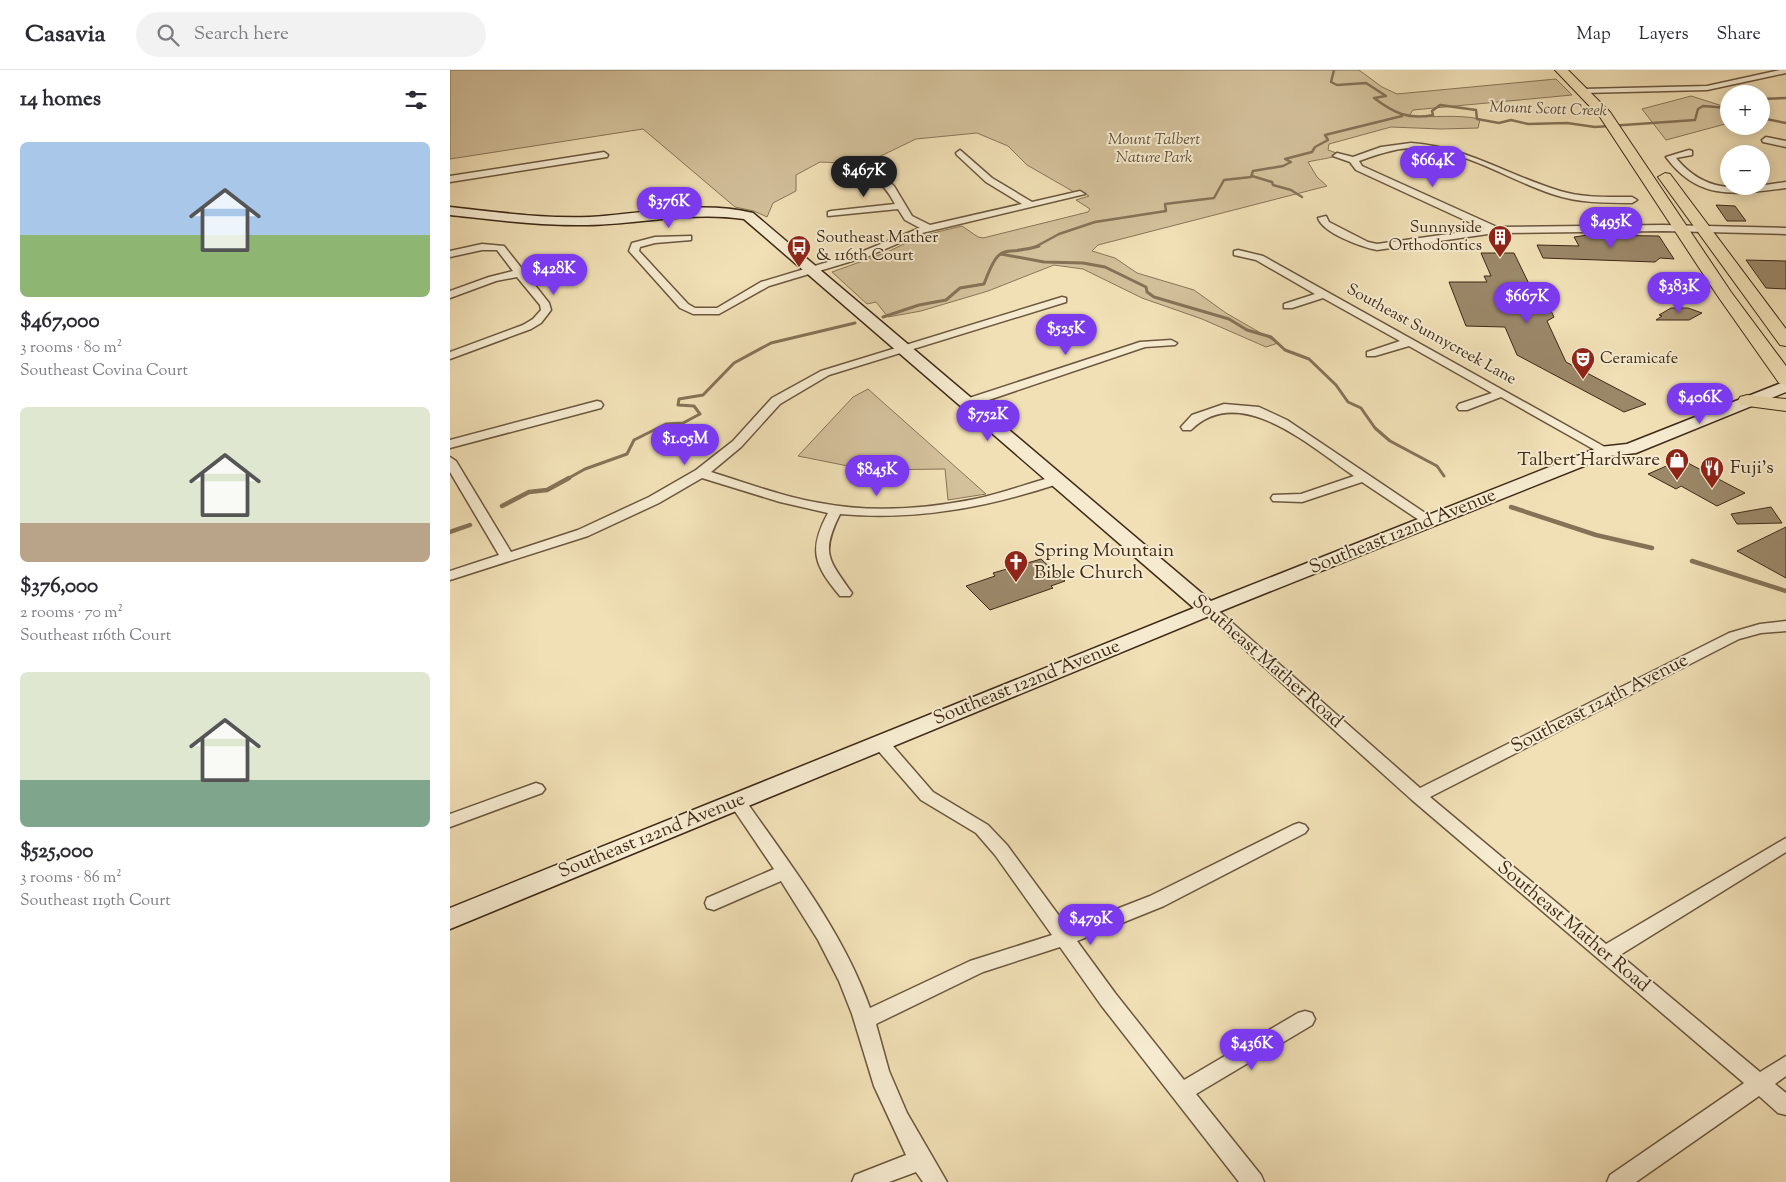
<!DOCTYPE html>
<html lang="en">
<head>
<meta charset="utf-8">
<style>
	body { margin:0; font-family:"Sorts Mill Goudy",serif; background:#f2f2f3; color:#2b2b33; height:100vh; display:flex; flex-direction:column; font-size:19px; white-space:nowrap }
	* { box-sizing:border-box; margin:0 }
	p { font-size:16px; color:#7c7c81 }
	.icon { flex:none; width:28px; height:28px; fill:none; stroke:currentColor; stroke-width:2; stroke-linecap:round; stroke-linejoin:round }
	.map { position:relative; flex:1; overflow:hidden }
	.sheet { display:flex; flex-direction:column; background:#fff; width:450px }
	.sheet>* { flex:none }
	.fabs { position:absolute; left:1270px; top:15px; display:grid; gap:10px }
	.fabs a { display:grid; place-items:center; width:50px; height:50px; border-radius:50%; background:#fff; box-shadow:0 2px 12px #0003; font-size:25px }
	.price { position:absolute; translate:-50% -42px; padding:0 11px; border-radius:18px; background:#7c3aed; color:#fff; font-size:16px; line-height:32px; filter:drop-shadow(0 1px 2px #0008) }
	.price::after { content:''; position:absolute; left:50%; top:30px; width:15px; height:11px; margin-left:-8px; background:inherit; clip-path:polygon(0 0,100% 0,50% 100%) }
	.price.on { background:#222; color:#fff }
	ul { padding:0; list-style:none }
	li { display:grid; align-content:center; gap:10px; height:265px; padding:0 20px }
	li span { display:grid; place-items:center; height:155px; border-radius:8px; color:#555 }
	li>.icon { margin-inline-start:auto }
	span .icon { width:90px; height:90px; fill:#fffc; stroke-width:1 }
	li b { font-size:21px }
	h2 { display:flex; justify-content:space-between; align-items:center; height:60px; padding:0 20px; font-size:21px }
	header { display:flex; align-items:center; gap:30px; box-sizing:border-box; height:70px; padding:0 25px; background:#fff; border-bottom:1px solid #e1e1e2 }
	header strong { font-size:24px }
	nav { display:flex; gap:28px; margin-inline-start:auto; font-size:18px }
	.search { width:350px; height:45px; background:#f2f2f3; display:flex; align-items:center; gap:12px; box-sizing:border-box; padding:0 18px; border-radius:28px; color:#7c7c81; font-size:19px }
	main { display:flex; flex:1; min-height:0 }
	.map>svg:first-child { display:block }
	.green { fill:#d3c19b; stroke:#887558 }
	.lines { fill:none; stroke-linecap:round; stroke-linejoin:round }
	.stream-far2 { stroke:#857256; stroke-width:2.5 }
	.stream-far1 { stroke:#857256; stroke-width:3 }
	.stream { stroke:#857256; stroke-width:4.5 }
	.building { fill:#9b8869; stroke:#3e2916 }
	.street-casing { stroke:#6b573e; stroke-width:3 }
	.secondary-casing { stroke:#3e2916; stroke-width:3 }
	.primary-casing { stroke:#3e2916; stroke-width:2 }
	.street { fill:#f6ebd0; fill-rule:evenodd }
	.secondary { fill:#f6ebd0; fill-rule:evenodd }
	.primary { fill:#f1e0b6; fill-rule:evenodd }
	.labels { text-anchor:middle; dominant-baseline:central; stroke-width:4; stroke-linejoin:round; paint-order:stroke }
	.far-water-label { font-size:16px; font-style:italic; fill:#614d36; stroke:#f6ebd0 }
	.far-park-label { font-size:16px; font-style:italic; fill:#634f37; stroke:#f6ebd0 }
	.far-poi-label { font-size:16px; fill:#3e2916; stroke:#f6ebd0; text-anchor:start }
	.far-street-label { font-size:16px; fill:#3e2916; stroke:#f6ebd0 }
	.poi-label { font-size:19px; fill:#3e2916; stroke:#f6ebd0; text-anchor:start }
	.street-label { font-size:19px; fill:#3e2916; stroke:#f6ebd0 }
</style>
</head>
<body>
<header>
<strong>Casavia</strong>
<div class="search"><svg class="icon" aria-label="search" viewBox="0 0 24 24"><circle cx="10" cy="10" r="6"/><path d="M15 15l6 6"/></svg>Search here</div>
<nav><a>Map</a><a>Layers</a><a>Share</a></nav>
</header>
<main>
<section class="sheet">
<h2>14 homes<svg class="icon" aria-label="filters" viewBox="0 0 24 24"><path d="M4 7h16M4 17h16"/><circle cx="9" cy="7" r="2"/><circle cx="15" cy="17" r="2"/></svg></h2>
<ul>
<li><span style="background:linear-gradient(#a9c7e8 60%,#8fb573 0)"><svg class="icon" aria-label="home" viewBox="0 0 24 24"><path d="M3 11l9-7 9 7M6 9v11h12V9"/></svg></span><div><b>$467,000</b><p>3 rooms · 80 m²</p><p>Southeast Covina Court</p></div></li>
<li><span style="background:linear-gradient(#dfe7d0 75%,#b9a48a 0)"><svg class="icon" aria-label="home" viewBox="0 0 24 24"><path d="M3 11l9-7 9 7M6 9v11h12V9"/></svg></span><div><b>$376,000</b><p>2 rooms · 70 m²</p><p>Southeast 116th Court</p></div></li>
<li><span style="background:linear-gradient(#dfe7d0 70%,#7fa58c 0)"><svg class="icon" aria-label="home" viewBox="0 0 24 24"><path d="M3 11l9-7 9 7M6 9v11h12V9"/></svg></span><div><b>$525,000</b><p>3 rooms · 86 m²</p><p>Southeast 119th Court</p></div></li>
</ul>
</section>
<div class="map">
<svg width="1336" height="1112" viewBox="0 0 1336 1112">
	<rect width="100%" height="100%" fill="#f1e0b6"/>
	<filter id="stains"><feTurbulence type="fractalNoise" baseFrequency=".004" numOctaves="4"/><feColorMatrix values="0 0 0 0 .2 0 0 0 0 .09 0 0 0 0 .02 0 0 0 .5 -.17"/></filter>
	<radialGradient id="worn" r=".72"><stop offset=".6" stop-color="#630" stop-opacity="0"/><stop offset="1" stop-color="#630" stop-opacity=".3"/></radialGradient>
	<g class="green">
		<path d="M0,0H909L932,17L947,24L1106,9L1122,25L963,40L959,46C985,48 1005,44 1030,49L1028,58L991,59L941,57L879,74L878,80L889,84C881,89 869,89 858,92L867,107L877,116L648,175L642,181L665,188L687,203L744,220L776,243L828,273L816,277L752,249L692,228L633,199L604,195L538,221L471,241L438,247L426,232L417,234L382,202L435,183L471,166L512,156L528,167L533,168L638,142L640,139L626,130L639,126L631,121L624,122L577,95L558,76L527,63L466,69L414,94L370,92L346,105V121L323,133L317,147L304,141L285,137L193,59L0,89Z"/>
		<path d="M1241,26L1279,38V53L1216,70L1192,39Z"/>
		<path d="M418,319L536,424L498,430L495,399L418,400L348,386L403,327Z"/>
	</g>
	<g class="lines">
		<g class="stream-far2">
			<path d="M884,0L881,12L887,15L916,13L936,26L924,28C944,43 958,50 983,45L982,41L990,35L1026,40L1027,49L1049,53L1061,50L1078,54L1117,53L1145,57L1245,50L1248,39L1253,36L1279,38"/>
			<path d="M1311,29L1336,28"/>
			<path d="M1311,48L1336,53"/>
			<path d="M802,106L822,112L823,115L841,120L852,127"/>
			<path d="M585,177L609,164L645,152L716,141L715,134L764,128L774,110L801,107L803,101L833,96L841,92L835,89L862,82L865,77L878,70L875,65L952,46"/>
		</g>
		<g class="stream-far1">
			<path d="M551,184L594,192L633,193L655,197L696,217L697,222L704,227L779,249L797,260L821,267L835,280L859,289L886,315L898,332L911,338L925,358L940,371L987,396L994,406"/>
			<path d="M433,247L469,235L496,230L510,218L534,214C551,168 552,188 589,176"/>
			<path d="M117,409L135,399L177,384L184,370L216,354L233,353L250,344L244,336L228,335L229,329L253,325L284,293L321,273L405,253"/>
		</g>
		<g class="stream">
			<path d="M52,436L79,422L97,420L119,408"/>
			<path d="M1061,437L1146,465L1202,478"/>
			<path d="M0,462L20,455"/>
			<path d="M1242,491L1336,521"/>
		</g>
	</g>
	<g class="building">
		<path d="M1266,135L1285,136L1296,151H1277Z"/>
		<path d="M1138,165L1209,166L1224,189L1210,188L1205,192L1093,188L1087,175L1129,176L1124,167Z"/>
		<path d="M1031,183H1064L1082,220L1093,224L1104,247L1097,251L1116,292L1196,334L1174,342L1067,285L1055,257L1016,256L999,212H1037L1034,206H1041Z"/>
		<path d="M1296,190L1336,191V219L1316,218Z"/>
		<path d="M1221,238H1238L1252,243L1239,250H1206L1212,246L1209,245Z"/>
		<path d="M1228,391L1236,392L1295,423L1267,436L1231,416L1226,419L1198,404Z"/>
		<path d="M1321,437L1332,453L1287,454L1281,444Z"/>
		<path d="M1336,457V508L1287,481Z"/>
		<path d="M591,489L615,511L601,516L603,518L540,540L516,516L545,506L543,503Z"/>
	</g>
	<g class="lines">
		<g class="street-casing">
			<g id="street">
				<path d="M1330,0H1336V3L1257,20L1133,23L1129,21L1133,19L1257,16Z"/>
				<path d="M1316,67L1336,71V77L1313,72L1312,70Z"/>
				<path d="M961,73C1017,77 1057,105 1110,121C1133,128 1158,127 1182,127L1187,130L1182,133C1155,133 1128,133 1102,124C1056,109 1010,76 961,78C942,79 926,85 909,91L912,96L1047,157L1213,155L1336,158V164L1213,161L1045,163L927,180C911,177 873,163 868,148L876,146L879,152L918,172L927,174L1034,159L906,100L900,92L883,86L887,83L903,87L931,77Z"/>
				<path d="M510,80L542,108L582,132L630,121L635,124L472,163L419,186L319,216L269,244H243L230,238L179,181L182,173L205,167L241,166V170L205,173L190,177L189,181L238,234L245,238H267L311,212L411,182L470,158L455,150L448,139L378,146V142L381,141L445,134C431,108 423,107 396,101V97L422,100L435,108L444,116L462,146L480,155L572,134L536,112L507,85L506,83Z"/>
				<path d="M1239,80L1242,81V85L1226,88C1258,127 1293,118 1336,112V118C1287,124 1249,132 1216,87Z"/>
				<path d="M154,82L158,85L157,87L0,112V106Z"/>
				<path d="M32,174L54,176L99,233L101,240L91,253L81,259L0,289V282L73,255L83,249L91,240L90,235L67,207L46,211L0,228V221L39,207L63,201L47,180H32L0,187V181Z"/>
				<path d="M788,180L813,186L1162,381L1160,384H1152L1051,327L1017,340H1009L1007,337L1009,334L1042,323L959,276L925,286H917V282L950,271L873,228L842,238H834V234L865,224L806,190L784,185V181Z"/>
				<path d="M612,227L616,228V232L379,305L330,334L291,377L261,402C297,413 333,427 370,433C421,443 475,439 525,429C553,423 579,413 606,406L613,410L611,413C538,437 467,451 390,444C370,484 379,490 402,523L400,526H390C364,495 358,480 378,443L330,432L252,408L209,433L138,466L0,510V501L49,485L0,402V387L6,391L61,482L128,460L199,427L246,400L283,371L322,328L371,301Z"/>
				<path d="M721,270L727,273L725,275L695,277L521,336H513L511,333L513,330L690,272Z"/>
				<path d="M147,331L151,332L153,335L151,338L0,378V370Z"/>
				<path d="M774,334L809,337L837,350L987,451L980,455L975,454L912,412L852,432L823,431L821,428L823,425L851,424L904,406C862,378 790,311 741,360H733L731,357L742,345Z"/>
				<path d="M758,535L763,536L970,718L1279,563L1310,554L1336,551V561L1311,563L1289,569L980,727L1156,874L1336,768V782L1170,885L1310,1002L1336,986V1006L1325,1014L1336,1023V1045L1328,1043L1309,1026L1186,1112H1157L1160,1105L1294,1013L962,730L753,542L751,539L753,536Z"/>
				<path d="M431,667L437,669L483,722L538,755L557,775L618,858L700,826L843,755L849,753L855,755L858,759L855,763L714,836L627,871L665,923L734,1010L848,943L855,941L862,943L865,949L862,955L746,1024L811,1105L814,1112H789L651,935L610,877L533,902L426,954L439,1001L457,1043L497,1112H473L466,1102L439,1112H402L405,1105L456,1085L424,1016L402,944L389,911L368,870L331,811L264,840L257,838L255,833L257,828L324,799L278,731L281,727L287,725L293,727C339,793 393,861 420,938L520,891L602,865L545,785L526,763L471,730L425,677L423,673L425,669Z"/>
				<path d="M86,713L92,715L95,719L92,723L0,757V744Z"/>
			</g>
		</g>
		<g class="secondary-casing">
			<path id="secondary" d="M0,137C47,142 93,149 140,147C193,144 250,130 303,143L761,531L1150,377L1177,374L1336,311V322L1186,383L1159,386L781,537L0,859V838L744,538L294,149C242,141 190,154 137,155C91,156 46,150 0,145Z"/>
		</g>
		<g class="primary-casing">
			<g id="primary">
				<path d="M1105,0H1118L1160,42L1281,222L1336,296V315L1329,313L1267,225L1150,47Z"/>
				<path d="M1215,103L1220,104L1336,259V276L1330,275L1208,107Z"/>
				<path d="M1297,325L1336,329V341L1290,335L1288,331L1290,327Z"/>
			</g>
		</g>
		<use href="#street" class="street"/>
		<use href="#secondary" class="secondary"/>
		<use href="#primary" class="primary"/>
	</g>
	<defs>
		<g id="building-pin" transform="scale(1.25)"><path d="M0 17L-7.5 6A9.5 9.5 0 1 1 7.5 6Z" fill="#8f2418" stroke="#f6ebd0"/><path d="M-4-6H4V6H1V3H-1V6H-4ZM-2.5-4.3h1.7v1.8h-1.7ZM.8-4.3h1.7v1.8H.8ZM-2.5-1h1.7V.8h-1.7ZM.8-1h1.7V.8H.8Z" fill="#fff"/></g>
		<g id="bus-pin" transform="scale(1.25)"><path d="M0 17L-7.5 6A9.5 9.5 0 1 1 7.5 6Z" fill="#8f2418" stroke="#f6ebd0"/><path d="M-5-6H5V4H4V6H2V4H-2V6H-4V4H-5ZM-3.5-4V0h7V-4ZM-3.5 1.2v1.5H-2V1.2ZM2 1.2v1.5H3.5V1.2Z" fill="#fff"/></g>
		<g id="theatre-pin" transform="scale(1.25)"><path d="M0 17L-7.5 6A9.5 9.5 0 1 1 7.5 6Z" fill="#8f2418" stroke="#f6ebd0"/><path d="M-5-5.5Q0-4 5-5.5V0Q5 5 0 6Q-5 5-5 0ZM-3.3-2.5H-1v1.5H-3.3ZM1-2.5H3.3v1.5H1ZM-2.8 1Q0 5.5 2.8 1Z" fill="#fff"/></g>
		<g id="shop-pin" transform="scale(1.25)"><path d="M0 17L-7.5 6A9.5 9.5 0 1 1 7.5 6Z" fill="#8f2418" stroke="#f6ebd0"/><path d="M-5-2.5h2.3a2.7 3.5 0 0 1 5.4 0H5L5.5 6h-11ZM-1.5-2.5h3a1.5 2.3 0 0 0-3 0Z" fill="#fff"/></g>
		<g id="restaurant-pin" transform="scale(1.25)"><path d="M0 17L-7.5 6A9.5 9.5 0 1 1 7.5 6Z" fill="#8f2418" stroke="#f6ebd0"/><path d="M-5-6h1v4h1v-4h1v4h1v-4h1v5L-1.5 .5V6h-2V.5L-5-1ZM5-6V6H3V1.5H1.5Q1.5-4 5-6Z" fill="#fff"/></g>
		<g id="church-pin" transform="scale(1.25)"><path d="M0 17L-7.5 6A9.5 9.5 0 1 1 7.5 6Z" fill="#8f2418" stroke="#f6ebd0"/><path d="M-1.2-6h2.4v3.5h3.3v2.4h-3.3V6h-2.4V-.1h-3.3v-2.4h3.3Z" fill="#fff"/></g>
	</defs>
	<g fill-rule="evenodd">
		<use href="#building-pin" x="1050" y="167"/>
		<use href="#bus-pin" x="349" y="177"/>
		<use href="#theatre-pin" x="1133" y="289"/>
		<use href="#shop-pin" x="1227" y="390"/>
		<use href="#restaurant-pin" x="1262" y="398"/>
		<use href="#church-pin" x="566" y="492"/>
	</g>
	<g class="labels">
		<g class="far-water-label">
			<text transform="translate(1098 40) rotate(2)">Mount Scott Creek</text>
		</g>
		<g class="far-park-label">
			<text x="704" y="70">Mount Talbert<tspan x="704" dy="18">Nature Park</tspan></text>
		</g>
		<g class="far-poi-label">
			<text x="1032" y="158" text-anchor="end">Sunnyside<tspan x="1032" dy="18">Orthodontics</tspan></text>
			<text x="366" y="168">Southeast Mather<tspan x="366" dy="18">&amp; 116th Court</tspan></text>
			<text x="1150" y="289">Ceramicafe</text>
		</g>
		<g class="far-street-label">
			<text transform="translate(981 265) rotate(29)">Southeast Sunnycreek Lane</text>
		</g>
		<g class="poi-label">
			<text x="1210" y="390" text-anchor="end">Talbert Hardware</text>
			<text x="1280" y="398">Fuji's</text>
			<text x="584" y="481">Spring Mountain<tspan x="584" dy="22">Bible Church</tspan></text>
		</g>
		<g class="street-label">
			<text transform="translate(953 462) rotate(-22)">Southeast 122nd Avenue</text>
			<text transform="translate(817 592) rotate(41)">Southeast Mather Road</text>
			<text transform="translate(577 613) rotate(-22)">Southeast 122nd Avenue</text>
			<text transform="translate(1150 634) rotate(-27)">Southeast 124th Avenue</text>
			<text transform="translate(202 766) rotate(-22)">Southeast 122nd Avenue</text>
			<text transform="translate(1123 857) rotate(40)">Southeast Mather Road</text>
		</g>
	</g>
	<rect width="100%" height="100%" filter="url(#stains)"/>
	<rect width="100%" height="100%" fill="url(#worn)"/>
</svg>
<div class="fabs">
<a>+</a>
<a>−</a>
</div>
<b class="price" style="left:983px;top:118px">$664K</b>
<b class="price on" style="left:414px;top:128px">$467K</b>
<b class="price" style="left:219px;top:159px">$376K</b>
<b class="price" style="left:1161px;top:179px">$495K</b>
<b class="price" style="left:104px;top:226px">$428K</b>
<b class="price" style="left:1229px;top:244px">$383K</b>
<b class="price" style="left:1077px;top:254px">$667K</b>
<b class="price" style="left:616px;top:286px">$525K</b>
<b class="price" style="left:1250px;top:355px">$406K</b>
<b class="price" style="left:538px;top:372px">$752K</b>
<b class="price" style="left:235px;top:396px">$1.05M</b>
<b class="price" style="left:427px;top:427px">$845K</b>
<b class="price" style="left:641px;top:876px">$479K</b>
<b class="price" style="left:802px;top:1001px">$436K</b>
</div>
</main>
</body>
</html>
